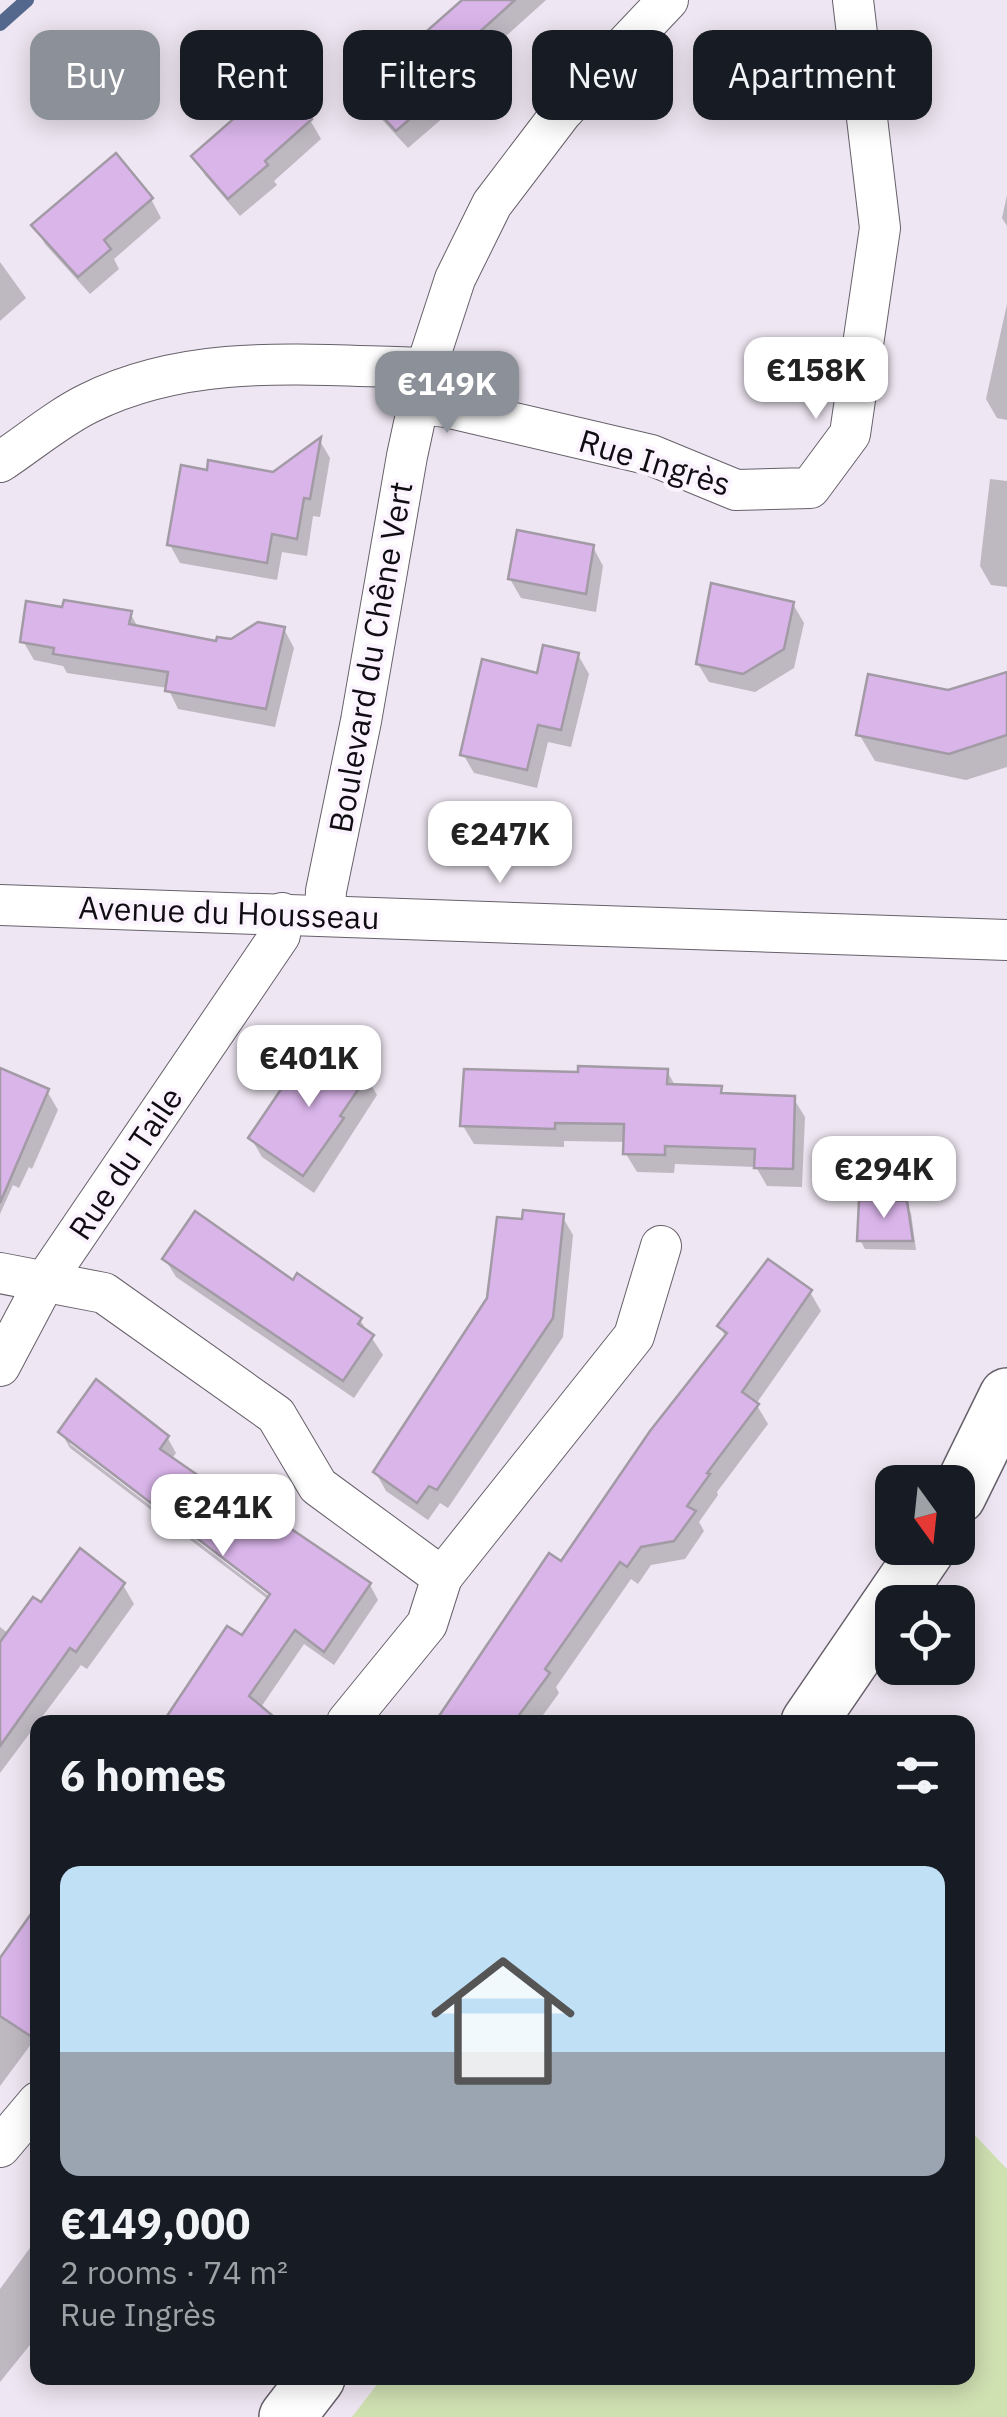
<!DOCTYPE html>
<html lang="en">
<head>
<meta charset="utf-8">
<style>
	body { margin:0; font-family:"IBM Plex Sans",sans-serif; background:#20242c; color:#f1f3f6; height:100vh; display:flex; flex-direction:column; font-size:38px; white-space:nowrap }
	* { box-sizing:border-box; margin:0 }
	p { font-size:32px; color:#9ea1a6 }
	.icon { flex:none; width:55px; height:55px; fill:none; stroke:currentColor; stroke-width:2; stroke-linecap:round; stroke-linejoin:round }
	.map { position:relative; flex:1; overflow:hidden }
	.panel { position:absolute; left:30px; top:1715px; width:945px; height:670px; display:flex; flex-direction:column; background:#171b24; border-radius:20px; box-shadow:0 5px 25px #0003 }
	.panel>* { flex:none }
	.banner { position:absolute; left:30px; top:30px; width:948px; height:90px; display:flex; gap:20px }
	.needle { width:65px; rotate:165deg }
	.tools { position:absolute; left:875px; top:1465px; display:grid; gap:20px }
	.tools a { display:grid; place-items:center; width:100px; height:100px; border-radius:20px; background:#171b24; box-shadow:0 5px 25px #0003; font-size:50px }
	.price { position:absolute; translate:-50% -85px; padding:0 22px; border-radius:20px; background:#fff; color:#222; font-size:32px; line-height:65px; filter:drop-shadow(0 2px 5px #0008) }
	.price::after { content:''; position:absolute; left:50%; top:60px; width:30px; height:22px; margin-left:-15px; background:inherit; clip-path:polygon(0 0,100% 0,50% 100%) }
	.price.selected { background:#8c9099; color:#fff }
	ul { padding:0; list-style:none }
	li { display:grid; align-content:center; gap:20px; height:530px; padding:0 30px }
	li+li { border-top:2px solid #363941 }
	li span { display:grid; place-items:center; height:310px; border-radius:20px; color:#555 }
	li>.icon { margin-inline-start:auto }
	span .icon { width:180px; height:180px; fill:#fffc; stroke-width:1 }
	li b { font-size:42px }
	h2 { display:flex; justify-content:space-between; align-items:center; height:120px; padding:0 30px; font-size:42px }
	.chip { padding:0 35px; border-radius:20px; background:#171b24; box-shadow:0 5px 25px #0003; font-size:35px; line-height:90px }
	.chip.selected { background:#8c9099; color:#fff }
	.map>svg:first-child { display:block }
	.green { fill:#cfe0b1 }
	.shadow { fill:#0003; fill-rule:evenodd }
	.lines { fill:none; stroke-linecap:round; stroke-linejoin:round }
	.stream { stroke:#54678c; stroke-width:14 }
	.building { fill:#dab5ea; stroke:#a29aa5; stroke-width:2.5 }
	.minor-casing { stroke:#67606a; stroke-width:42 }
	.secondary-casing { stroke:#67606a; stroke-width:58 }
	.minor { stroke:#fff; stroke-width:40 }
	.secondary { stroke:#fff; stroke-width:55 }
	.labels { text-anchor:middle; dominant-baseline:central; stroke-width:8; stroke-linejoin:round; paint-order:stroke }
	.street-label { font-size:32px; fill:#0f0d11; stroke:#fbf4fe }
</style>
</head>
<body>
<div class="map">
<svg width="1007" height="2417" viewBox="0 0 1007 2417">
	<rect width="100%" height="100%" fill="#eee6f2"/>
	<path class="green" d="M968,2128L1007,2169V2417H352L382,2378H968Z"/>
	<g class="shadow">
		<path d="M466,0H546L476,63L482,72L461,90L466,98L408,148L373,110L363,91Z"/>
		<path d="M310,120L321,139L274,181L277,185L240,216L205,175L194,156Z"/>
		<path d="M1007,195V226L1002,218Z"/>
		<path d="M151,199L161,218L114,259L119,269L90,294L45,244L35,226Z"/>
		<path d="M0,262L26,298L0,321Z"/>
		<path d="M1007,304V420L997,418L986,399Z"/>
		<path d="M320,441L330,458L320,517L313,516L307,556L282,552L277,580L180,563L170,545L209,473L273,474Z"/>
		<path d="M990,479L1007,481V587L991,585L980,566Z"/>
		<path d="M593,547L603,566L596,612L521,598L510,579Z"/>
		<path d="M793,604L804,623L794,668L755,692L709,682L698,664Z"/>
		<path d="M130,613L139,629L218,644L284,629L294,648L275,727L178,709L168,688L67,673L63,666L34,660L23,641Z"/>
		<path d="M578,655L589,674L571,747L548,742L537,788L474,773L463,754Z"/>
		<path d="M1007,674V767L966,780L875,761L859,734L948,692Z"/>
		<path d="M0,1070L47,1091L58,1110L32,1169L29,1167L19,1188L13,1185L0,1214Z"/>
		<path d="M667,1071L676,1087L720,1089L724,1096L794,1099L805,1117L802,1187L767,1186L756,1167L675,1164L674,1173L637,1172L626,1154V1142L564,1141V1147L474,1144L463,1126L580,1075Z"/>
		<path d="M366,1076L377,1095L314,1193L262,1157L251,1138L295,1087Z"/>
		<path d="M905,1204L911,1213L916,1250L865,1249L860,1240Z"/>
		<path d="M562,1216L573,1235L563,1337L448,1508L440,1503L428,1520L386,1491L376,1473L490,1299L524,1221Z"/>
		<path d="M165,1259L293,1283L360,1320L383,1355L354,1398L176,1277Z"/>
		<path d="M810,1292L821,1311L756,1404L768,1424L717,1492L718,1495L699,1522L704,1531L685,1559L651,1565L638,1584L631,1579L556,1687L559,1693L538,1722H438L509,1621L562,1565L726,1338L720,1326Z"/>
		<path d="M61,1432L167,1437L176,1453L171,1460L245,1512L370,1585L378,1600L334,1665L304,1644L259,1710L263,1722H166L192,1686L242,1638L269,1600L70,1448ZM70,1438L282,1600L279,1604L70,1444Z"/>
		<path d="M123,1585L134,1604L87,1669L81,1665L0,1773V1627L9,1634L41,1605Z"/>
		<path d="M0,1963L38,2035L0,2086Z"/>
		<path d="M38,2237V2335L0,2382V2289Z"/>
	</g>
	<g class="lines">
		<path class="stream" d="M0,24L27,0"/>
	</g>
	<g class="building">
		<path d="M462,0H515L466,44L473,52L451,71L457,78L396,131L359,91Z"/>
		<path d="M279,79L312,119L265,161L268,165L228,199L191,156Z"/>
		<path d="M116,153L153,198L104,240L111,249L78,277L31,225Z"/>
		<path d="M321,437L310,499L304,498L297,539L272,534L267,563L167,545L181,465L207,470L208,460L273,472Z"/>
		<path d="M517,530L594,545L586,594L508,579Z"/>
		<path d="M711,583L794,602L784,649L743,674L696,664Z"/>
		<path d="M64,600L132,611L129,624L216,641L217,637L231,639L258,622L285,627L266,709L165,691L168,672L53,654L54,648L20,642L26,601L62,607Z"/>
		<path d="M543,645L579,653L561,730L538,725L527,770L460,755L482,659L537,673Z"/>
		<path d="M1007,672V735L949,754L856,735L868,674L948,690Z"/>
		<path d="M322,1043L368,1075L340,1116L344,1118L303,1176L248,1138L288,1079L294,1083Z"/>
		<path d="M578,1066L668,1069L667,1084L722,1086L721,1093L795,1096L793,1169L754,1168L755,1149L665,1146V1155L623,1154L624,1124L555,1123V1129L460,1126L464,1069L578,1072Z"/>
		<path d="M0,1068L49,1089L0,1203Z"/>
		<path d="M859,1200L907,1201L913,1241H857Z"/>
		<path d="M523,1210L564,1214L553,1318L437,1490L429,1486L417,1503L373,1472L487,1298L497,1217L522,1219Z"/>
		<path d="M195,1211L293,1280L297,1273L362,1318L358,1324L374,1335L343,1381L162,1259Z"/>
		<path d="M768,1259L812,1290L742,1392L759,1404L707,1473L710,1474L687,1506L696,1511L674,1541L641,1547L627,1567L620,1562L545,1669L550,1673L514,1722H435L549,1553L561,1561L650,1431L727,1333L717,1326Z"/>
		<path d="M96,1379L169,1436L160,1449L245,1508L250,1501L371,1583L324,1652L295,1630L249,1696L280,1722H163L227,1626L242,1635L270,1594L58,1432Z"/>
		<path d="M80,1548L125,1583L76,1652L70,1648L0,1746V1642L33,1597L41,1602Z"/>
		<path d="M38,1904V2041L0,2016V1958Z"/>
	</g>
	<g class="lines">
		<g class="minor-casing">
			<g id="minor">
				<path d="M419,404L446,407L651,455L736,490L810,488L850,434L880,228L853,0"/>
				<path d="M0,462C29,443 58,418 89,403C194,351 312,366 426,368"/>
				<path d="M0,905L1007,940"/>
				<path d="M325,915L326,891L361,721L407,456L426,368L455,279L492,204L562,112L668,0"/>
				<path d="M0,1273L104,1293L276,1415L318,1486L442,1577L427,1624L347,1722"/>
				<path d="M0,1366L45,1281L280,935L282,913"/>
				<path d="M442,1577L634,1336L661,1246"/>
				<path d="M0,2147L38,2102"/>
			</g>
		</g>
		<g class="secondary-casing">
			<g id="secondary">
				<path d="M958,1496L1007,1396"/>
				<path d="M809,1722L928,1548"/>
				<path d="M287,2417L317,2378"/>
			</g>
		</g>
		<use href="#minor" class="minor"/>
		<use href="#secondary" class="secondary"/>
	</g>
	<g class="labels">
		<g class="street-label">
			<text transform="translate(655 462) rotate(17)">Rue Ingrès</text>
			<text transform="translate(370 657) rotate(-80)">Boulevard du Chêne Vert</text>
			<text transform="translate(229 912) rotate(2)">Avenue du Housseau</text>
			<text transform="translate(125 1163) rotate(-56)">Rue du Taile</text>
		</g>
	</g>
</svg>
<div class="tools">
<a><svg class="needle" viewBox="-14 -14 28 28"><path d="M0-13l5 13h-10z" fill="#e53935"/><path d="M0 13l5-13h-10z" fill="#9ea1a6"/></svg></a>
<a><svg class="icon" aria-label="locate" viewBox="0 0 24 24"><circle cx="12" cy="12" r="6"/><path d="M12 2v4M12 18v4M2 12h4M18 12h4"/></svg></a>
</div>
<b class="price" style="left:816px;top:422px">€158K</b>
<b class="price selected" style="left:447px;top:436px">€149K</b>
<b class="price" style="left:500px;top:886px">€247K</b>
<b class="price" style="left:309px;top:1110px">€401K</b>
<b class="price" style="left:884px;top:1221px">€294K</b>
<b class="price" style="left:223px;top:1559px">€241K</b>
<div class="banner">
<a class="chip selected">Buy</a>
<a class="chip">Rent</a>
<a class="chip">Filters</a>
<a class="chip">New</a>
<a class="chip">Apartment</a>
</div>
<section class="panel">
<h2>6 homes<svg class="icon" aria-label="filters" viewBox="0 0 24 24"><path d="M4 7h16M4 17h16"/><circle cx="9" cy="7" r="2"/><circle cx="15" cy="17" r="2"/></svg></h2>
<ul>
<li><span style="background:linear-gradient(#bfe0f5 60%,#9aa5b1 0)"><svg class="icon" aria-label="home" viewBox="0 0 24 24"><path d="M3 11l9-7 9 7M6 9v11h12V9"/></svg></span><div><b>€149,000</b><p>2 rooms · 74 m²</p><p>Rue Ingrès</p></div></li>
</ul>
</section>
</div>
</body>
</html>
